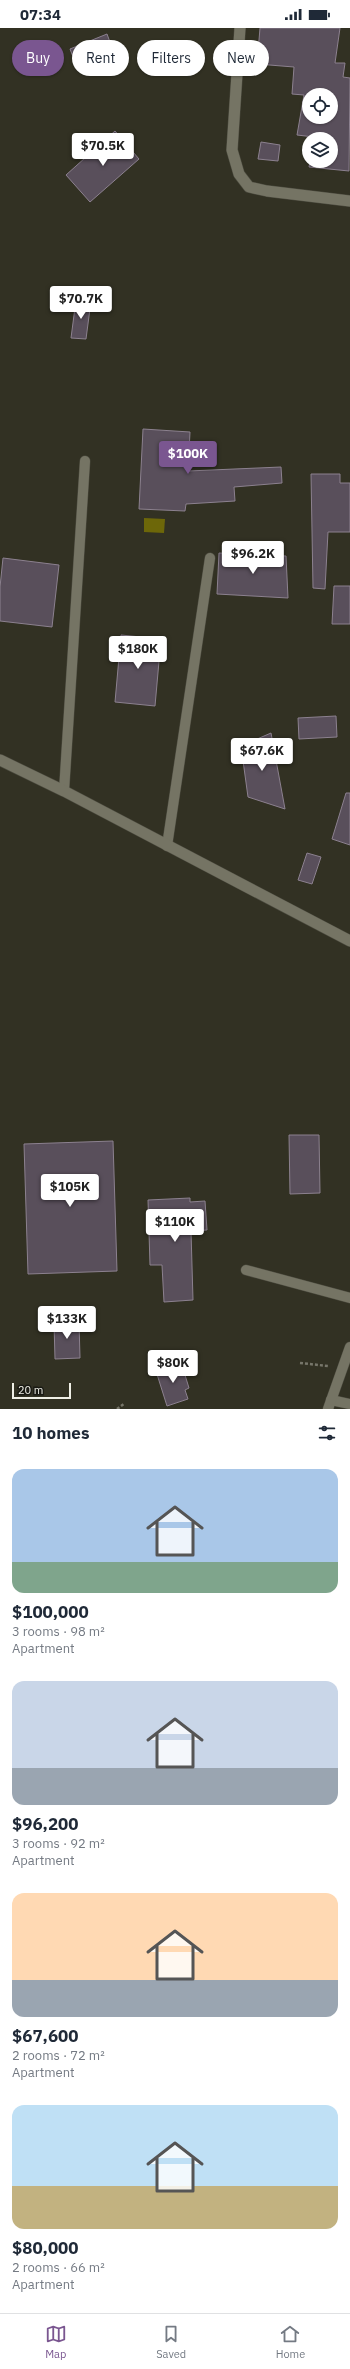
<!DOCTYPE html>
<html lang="en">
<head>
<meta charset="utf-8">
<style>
	body { margin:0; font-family:"IBM Plex Sans",sans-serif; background:#f2f2f3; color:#1f2937; height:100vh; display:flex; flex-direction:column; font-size:15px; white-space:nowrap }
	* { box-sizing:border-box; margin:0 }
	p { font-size:13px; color:#747a83 }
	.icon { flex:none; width:22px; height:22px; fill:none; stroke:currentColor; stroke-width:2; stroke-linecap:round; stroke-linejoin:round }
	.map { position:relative; height:1381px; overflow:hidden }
	.panel { display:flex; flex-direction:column; background:#fff; flex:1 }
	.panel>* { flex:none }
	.banner { position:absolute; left:12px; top:12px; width:326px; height:36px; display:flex; gap:8px }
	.fabs { position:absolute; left:302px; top:60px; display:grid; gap:8px }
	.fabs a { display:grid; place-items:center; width:36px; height:36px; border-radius:50%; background:#fff; box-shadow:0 1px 3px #0004; font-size:20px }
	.scale { position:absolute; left:12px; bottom:10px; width:59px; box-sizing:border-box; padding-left:4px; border:2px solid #efefe6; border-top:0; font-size:11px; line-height:14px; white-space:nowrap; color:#efefe6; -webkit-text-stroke:3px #191913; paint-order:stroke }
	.price { position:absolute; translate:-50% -34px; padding:0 9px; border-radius:4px; background:#fff; color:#222; font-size:13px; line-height:26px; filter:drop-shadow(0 1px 2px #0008) }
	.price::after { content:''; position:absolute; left:50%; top:24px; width:12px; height:9px; margin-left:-6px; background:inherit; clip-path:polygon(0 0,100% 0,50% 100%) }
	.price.active { background:#7a5690; color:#fff }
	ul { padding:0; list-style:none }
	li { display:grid; align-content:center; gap:8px; height:212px; padding:0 12px }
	li span { display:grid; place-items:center; height:124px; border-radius:12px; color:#555 }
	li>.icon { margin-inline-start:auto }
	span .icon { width:72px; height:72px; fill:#fffc; stroke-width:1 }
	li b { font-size:17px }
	h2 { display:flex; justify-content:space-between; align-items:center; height:48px; padding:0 12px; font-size:17px }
	.chip { padding:0 14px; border-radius:18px; background:#fff; box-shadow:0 1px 3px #0004; font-size:14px; line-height:36px }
	.chip.active { background:#7a5690; color:#fff }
	.status { display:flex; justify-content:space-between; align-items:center; height:28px; padding:0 20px; background:#fff; direction:ltr }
	.status svg { height:11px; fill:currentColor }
	.menu { display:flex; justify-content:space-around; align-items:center; height:56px; border-top:1px solid #e0e1e3; background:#fff; font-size:11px; color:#747a83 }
	.menu a { display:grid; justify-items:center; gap:2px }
	.menu .active { color:#7a5690 }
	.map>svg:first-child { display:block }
	.water { fill:#6d6709 }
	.building { fill:#594f5b; stroke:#8c818f; fill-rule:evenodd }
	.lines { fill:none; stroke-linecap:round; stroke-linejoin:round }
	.service-casing { stroke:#4d4c40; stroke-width:11 }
	.minor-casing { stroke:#4d4c40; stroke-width:12 }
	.path { stroke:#77766a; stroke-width:2.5; stroke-dasharray:3 2; stroke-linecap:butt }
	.service { stroke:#757464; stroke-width:10 }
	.minor { stroke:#757464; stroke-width:11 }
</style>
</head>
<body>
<div class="status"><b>07:34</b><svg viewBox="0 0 49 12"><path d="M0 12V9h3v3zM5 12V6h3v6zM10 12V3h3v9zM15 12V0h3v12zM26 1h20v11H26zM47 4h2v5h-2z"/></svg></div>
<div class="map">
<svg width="350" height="1381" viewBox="0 0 350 1381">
	<rect width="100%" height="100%" fill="#323123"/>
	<path class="water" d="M144,490L165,491L164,505L144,504Z"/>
	<g class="building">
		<path d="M260,0H340L335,35H345L343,49L350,50L349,143L309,139L310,133H331V111H313L314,109L297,107L304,67L292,66L294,39L257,36ZM309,67H331V89H309Z"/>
		<path d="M107,6L114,25L77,39L70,21Z"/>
		<path d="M115,103L139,131L90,174L66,147Z"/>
		<path d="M261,114L280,117L278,133L258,131Z"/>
		<path d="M76,272L91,273L86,311L71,310Z"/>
		<path d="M143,401L190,404L188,443L281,439L282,455L234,459L235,473L186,476L185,483L139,481Z"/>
		<path d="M311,446H340V455H350V504H328L325,561L313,560Z"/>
		<path d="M219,525L286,528L288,570L217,566Z"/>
		<path d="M3,530L59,537L52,599L0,593V559Z"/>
		<path d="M334,558H350V596H332Z"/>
		<path d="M121,607L161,611L155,678L115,674Z"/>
		<path d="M336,688L337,709L299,711L298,690Z"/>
		<path d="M271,705L285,781L248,769L241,718Z"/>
		<path d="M346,765H350V817L332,811Z"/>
		<path d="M307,825L321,829L312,856L298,852Z"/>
		<path d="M289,1107H319L320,1165L290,1166Z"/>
		<path d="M113,1113L117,1243L28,1246L24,1116Z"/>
		<path d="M190,1170V1174L205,1173L207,1202L191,1203L193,1272L164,1274L162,1237H150L148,1172Z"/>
		<path d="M79,1294L80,1330L55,1331L54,1295Z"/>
		<path d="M181,1334L189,1360L185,1362L188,1371L167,1378L156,1343Z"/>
	</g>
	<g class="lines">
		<g class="service-casing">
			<g id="service">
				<path d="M64,763L85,433"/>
				<path d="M167,818L210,530"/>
				<path d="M246,1242L350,1270"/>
				<path d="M331,1372L350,1376"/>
				<path d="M328,1381L350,1319"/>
			</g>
		</g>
		<g class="minor-casing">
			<g id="minor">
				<path d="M240,0L232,122L239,146L249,159L267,163L350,173"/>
				<path d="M0,732L64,763L350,913"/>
			</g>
		</g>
		<g class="path">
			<path d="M300,1335L328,1338"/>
			<path d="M117,1381L125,1375"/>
		</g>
		<use href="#service" class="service"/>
		<use href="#minor" class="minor"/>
	</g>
</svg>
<div class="fabs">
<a><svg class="icon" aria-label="locate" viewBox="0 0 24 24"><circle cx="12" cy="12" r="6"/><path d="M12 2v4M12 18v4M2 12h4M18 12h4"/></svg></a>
<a><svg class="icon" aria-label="layers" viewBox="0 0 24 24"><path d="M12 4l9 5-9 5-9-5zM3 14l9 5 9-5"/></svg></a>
</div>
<div class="scale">20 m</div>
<b class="price" style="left:103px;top:139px">$70.5K</b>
<b class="price" style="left:81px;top:292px">$70.7K</b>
<b class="price active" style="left:188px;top:447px">$100K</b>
<b class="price" style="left:253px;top:547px">$96.2K</b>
<b class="price" style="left:138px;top:642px">$180K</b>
<b class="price" style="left:262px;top:744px">$67.6K</b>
<b class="price" style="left:70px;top:1180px">$105K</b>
<b class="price" style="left:175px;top:1215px">$110K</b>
<b class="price" style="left:67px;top:1312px">$133K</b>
<b class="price" style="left:173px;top:1356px">$80K</b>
<div class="banner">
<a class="chip active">Buy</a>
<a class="chip">Rent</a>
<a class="chip">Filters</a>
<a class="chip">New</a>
</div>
</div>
<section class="panel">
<h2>10 homes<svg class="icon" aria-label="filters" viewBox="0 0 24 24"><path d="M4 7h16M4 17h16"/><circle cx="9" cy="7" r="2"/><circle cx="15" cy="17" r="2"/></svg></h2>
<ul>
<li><span style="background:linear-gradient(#a9c7e8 75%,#7fa58c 0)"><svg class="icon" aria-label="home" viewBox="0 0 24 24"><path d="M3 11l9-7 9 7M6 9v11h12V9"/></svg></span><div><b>$100,000</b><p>3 rooms · 98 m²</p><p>Apartment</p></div></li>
<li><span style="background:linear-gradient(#c9d6e8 70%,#9aa5b1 0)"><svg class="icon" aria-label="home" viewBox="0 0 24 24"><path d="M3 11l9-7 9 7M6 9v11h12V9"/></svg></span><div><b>$96,200</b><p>3 rooms · 92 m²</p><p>Apartment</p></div></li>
<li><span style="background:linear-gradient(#ffd9b3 70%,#9aa5b1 0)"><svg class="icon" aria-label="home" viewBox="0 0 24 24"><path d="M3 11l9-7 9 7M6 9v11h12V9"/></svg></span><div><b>$67,600</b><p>2 rooms · 72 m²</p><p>Apartment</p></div></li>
<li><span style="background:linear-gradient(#bfe0f5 65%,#c2b280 0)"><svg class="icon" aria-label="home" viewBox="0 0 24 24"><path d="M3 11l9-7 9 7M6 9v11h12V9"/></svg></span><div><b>$80,000</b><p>2 rooms · 66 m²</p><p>Apartment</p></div></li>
</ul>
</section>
<nav class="menu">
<a class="active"><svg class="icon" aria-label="map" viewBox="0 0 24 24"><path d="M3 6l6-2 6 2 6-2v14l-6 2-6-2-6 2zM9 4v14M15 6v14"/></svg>Map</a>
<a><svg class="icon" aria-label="saved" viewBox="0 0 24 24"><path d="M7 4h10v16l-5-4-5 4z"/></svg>Saved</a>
<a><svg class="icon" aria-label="home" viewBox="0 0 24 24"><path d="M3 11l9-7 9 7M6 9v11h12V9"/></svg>Home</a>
</nav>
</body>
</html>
